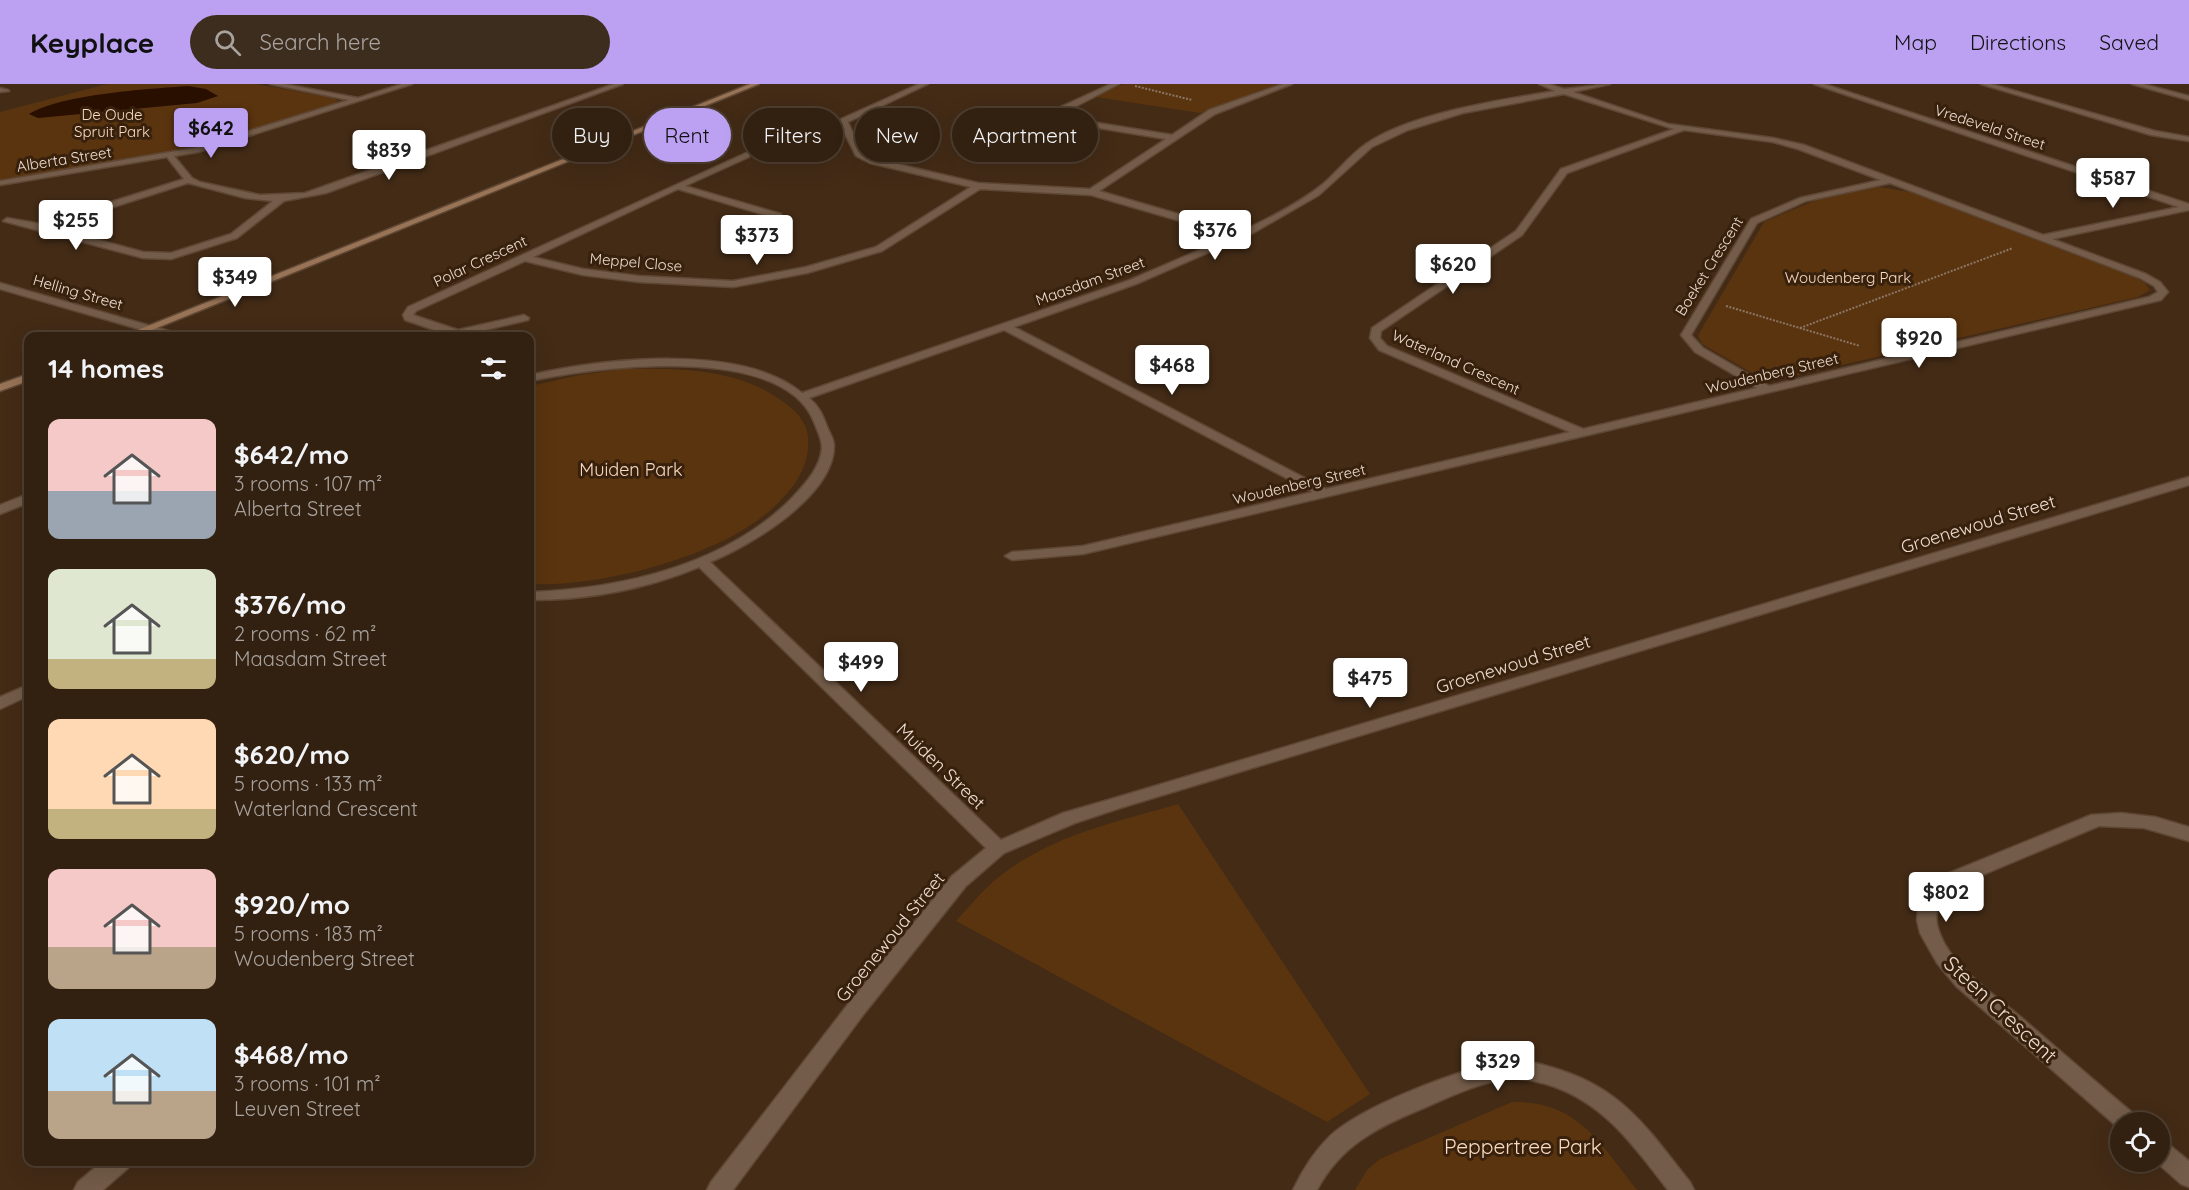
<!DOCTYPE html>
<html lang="en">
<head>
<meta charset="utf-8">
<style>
	body { margin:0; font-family:Quicksand,sans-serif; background:#3d2d1e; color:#f1f3f6; height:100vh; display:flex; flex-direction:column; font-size:22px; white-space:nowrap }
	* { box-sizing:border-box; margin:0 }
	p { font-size:20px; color:#a8a39f }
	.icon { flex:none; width:33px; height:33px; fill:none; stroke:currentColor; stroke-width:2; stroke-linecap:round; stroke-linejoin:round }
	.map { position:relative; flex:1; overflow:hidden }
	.panel { position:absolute; left:24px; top:248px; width:510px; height:834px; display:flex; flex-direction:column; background:#322010; border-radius:12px; box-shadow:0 6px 24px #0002,0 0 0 2px #4d3e30 }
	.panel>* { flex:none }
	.hud { position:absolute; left:552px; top:24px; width:570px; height:54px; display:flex; gap:12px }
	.buttons { position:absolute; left:2110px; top:1028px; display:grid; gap:12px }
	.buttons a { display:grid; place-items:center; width:60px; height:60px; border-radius:50%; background:#322010; box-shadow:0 6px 24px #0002,0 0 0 2px #4d3e30; font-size:30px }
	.price { position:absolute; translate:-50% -51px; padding:0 14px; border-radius:6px; background:#fff; color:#222; font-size:20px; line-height:39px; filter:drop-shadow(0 2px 3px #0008) }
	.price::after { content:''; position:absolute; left:50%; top:36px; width:18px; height:14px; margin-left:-9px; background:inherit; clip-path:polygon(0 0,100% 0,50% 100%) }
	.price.selected { background:#bca0f2; color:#111 }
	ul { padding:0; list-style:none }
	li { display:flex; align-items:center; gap:18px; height:150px; padding:0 24px }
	li span { display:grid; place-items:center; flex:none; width:168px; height:120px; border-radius:12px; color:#555 }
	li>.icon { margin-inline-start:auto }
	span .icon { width:72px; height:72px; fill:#fffc; stroke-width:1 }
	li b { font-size:26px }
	h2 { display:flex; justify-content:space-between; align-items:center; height:72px; padding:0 24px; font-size:26px }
	.pill { padding:0 21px; border-radius:27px; background:#322010; box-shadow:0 6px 24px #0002,0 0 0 2px #4d3e30; font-size:21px; line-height:54px }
	.pill.selected { background:#bca0f2; color:#111 }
	header { display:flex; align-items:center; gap:36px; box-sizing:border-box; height:84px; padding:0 30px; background:#bca0f2; color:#111 }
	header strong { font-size:28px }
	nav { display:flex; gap:33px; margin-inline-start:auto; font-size:21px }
	.search { width:420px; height:54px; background:#3d2d1e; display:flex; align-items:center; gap:15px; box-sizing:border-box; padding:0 21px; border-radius:33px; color:#a8a39f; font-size:22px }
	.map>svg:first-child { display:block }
	.green { fill:#5a340f }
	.water { fill:#280f00 }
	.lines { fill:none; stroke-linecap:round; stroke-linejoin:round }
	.street-casing { stroke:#5e4734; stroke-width:3 }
	.secondary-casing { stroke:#5e4734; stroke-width:3 }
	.path { stroke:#8b7665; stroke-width:2; stroke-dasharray:2 1.5; stroke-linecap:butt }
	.street { fill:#735c49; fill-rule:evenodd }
	.secondary { fill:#987355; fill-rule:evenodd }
	.labels { text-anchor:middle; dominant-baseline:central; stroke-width:6; stroke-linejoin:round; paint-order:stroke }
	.far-park-label { font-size:15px; fill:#f9d9c0; stroke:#38210c }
	.far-street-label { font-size:15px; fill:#edddd1; stroke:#38210c }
	.park-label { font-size:18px; fill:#f9d9c0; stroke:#38210c }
	.street-label { font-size:18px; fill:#edddd1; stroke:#38210c }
	.near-street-label { font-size:21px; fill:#edddd1; stroke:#38210c }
	.near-park-label { font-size:21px; fill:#f9d9c0; stroke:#38210c }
</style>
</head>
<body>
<header>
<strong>Keyplace</strong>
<div class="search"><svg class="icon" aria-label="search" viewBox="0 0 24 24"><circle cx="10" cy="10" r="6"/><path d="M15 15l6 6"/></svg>Search here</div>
<nav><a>Map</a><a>Directions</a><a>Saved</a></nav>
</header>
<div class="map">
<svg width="2189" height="1106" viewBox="0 0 2189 1106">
	<rect width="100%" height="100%" fill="#432b16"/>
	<g class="green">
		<path d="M107,0H256L334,14L338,17L332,21L181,67L0,96V28Z"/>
		<path d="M1123,0H1278L1200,29L1096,13Z"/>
		<path d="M1879,103L1910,108L2134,193L2144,198L2150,206L2138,213L1785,294L1754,290L1702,260L1698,252L1700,248L1764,138L1821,114Z"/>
		<path d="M625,285C680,284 741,284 786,320C797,327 807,340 808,353C810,379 798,399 780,417C730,471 601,504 530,500V302L580,291Z"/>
		<path d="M1178,720L1370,1010L1327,1038L956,837C972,819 988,800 1008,786C1058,750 1120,737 1178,720Z"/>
		<path d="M1512,1018C1577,1016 1601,1060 1637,1106H1355L1367,1086L1380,1075Z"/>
	</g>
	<path class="water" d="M188,2L206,5L218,12L197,19L38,34L29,30C62,10 148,5 188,2Z"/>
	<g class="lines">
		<g class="street-casing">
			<g id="street">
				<path d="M270,0H284L358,14L402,0H412L198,68L174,72L192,94L200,98L260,111L305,109L614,0H623L326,109L284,117L237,154L171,175L143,174L3,137L7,134L41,140L184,95L167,73L0,101V97L194,64L349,16ZM188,99L245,114L273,117L231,150L171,169L143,168L51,143Z"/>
				<path d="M919,0H928L848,38L862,69L876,75L978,99L1090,105L1166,55L1062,38L1055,33L1054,26L1111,0H1119L1061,30L1067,34L1172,51L1209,26L1283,0H1292L1215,30L1099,107L1240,148C1268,135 1298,120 1323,100C1338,87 1350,71 1366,60C1411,29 1501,16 1555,7L1539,0H1549L1564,5L1610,0L1573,8L1668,40L1773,54L1804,61L2043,151L2179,123L1814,0H1824L2189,120V126L2052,155L2146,190L2160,198L2168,208L2161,216L1083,470L1012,476L1005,472L1012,468L1083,462L1313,408L1004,246L809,314C820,323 823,332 828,345C831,351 834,356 834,362C834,412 750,462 710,478L1001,756L1063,729L1108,716L2189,393V401L1120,724L1075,739L1004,769L966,802L863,931L733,1106H707L711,1098L849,919L952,792L986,764L699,483C646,505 587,516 530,516V508C621,505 727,481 793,413C806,399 820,384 822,364C822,355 817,346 814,338C783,258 595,283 530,297V291C603,275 740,258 802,309L1130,196L1232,152L1091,111L980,105L882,167L807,189L733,203L639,198L583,191L525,177L416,227L413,231L458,246L524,231L529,234L528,236L459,252L446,250L405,236L403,231L408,223L746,69H749V73L685,102L781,130L788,142L787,144H781L775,134L678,105L533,173L583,185L639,192L733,197L806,183L876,163L971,103L870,79L856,72L840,40L841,35ZM1564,10L1674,45L1561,85L1516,147L1372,244L1370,254L1379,266L1570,348L1326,405L1014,243L1136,200L1253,149L1319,111L1372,63L1408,46L1463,29ZM1684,46L1773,58L1798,65L1881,96L1800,114L1751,135L1681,251L1695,268L1757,304L1583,345L1387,262L1380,254L1381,247L1522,151L1567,89ZM1890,99L2140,194L2154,202L2158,208L2149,213L1769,302L1703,264L1691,251L1757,139L1806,117Z"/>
				<path d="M1981,0H1991L2155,47L2189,53V57L2151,51Z"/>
				<path d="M2132,0H2143L2189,12V16Z"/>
				<path d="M0,4L8,6L9,7L0,8Z"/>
				<path d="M0,199L179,250L180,252H163L0,205Z"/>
				<path d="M28,410V419L0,430V421Z"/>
				<path d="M28,601V612L0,625V613Z"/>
				<path d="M2121,729L2155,733L2189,743V757L2144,744L2099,742L1951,804C1938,818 1932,831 1940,850C1952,883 1996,912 2023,935C2060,967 2097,999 2135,1031L2138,1038H2121V1046L1956,902L1937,879L1920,849L1917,836L1918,824L1923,811L1937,794L2091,731Z"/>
				<path d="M1505,977C1524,975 1542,980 1560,986C1625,1007 1649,1047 1690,1098L1694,1106H1668C1633,1061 1603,1017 1546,1000C1533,997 1519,993 1505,995C1475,1000 1447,1014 1419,1026C1375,1044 1340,1063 1317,1106H1293C1302,1087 1314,1068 1329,1053C1361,1022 1460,985 1505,977Z"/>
				<path d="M2160,1057L2168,1060L2189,1077V1103L2181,1100L2155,1077H2160Z"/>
				<path d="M103,1077H131L128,1084L103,1106H74L78,1098Z"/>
			</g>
		</g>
		<g class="secondary-casing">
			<g id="secondary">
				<path d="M750,0H759L137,252H123Z"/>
				<path d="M28,290V297L0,307V300Z"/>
			</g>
		</g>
		<g class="path">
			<path d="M1135,2L1192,16"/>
			<path d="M1726,222L1860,262"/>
			<path d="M1800,244L2013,164"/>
		</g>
		<use href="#street" class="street"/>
		<use href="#secondary" class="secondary"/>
	</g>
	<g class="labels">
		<g class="far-park-label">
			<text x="112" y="30">De Oude<tspan x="112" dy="17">Spruit Park</tspan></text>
			<text x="1848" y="193">Woudenberg Park</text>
		</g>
		<g class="far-street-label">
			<text transform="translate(1990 43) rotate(18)">Vredeveld Street</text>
			<text transform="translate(64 75) rotate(-9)">Alberta Street</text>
			<text transform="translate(480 177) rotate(-25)">Polar Crescent</text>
			<text transform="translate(636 178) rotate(5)">Meppel Close</text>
			<text transform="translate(1709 182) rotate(-58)">Boeket Crescent</text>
			<text transform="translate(1090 197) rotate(-20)">Maasdam Street</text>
			<text transform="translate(78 208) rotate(16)">Helling Street</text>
			<text transform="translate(1456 278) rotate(24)">Waterland Crescent</text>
			<text transform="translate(1772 289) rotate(-13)">Woudenberg Street</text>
			<text transform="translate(1299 400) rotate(-13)">Woudenberg Street</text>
		</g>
		<g class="park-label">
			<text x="631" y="385">Muiden Park</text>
		</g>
		<g class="street-label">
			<text transform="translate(1978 440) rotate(-17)">Groenewoud Street</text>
			<text transform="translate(1513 580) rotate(-17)">Groenewoud Street</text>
			<text transform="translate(941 682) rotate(44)">Muiden Street</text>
			<text transform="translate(890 853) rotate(-51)">Groenewoud Street</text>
		</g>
		<g class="near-street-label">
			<text transform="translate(2001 925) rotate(43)">Steen Crescent</text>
		</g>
		<g class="near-park-label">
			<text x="1523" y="1062">Peppertree Park</text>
		</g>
	</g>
</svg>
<div class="buttons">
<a><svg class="icon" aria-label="locate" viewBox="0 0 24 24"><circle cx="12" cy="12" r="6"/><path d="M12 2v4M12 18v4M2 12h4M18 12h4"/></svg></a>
</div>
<b class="price selected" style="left:211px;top:75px">$642</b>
<b class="price" style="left:389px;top:97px">$839</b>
<b class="price" style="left:2113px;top:125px">$587</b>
<b class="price" style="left:76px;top:167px">$255</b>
<b class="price" style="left:1215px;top:177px">$376</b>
<b class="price" style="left:757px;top:182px">$373</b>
<b class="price" style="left:1453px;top:211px">$620</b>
<b class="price" style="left:235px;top:224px">$349</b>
<b class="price" style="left:1919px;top:285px">$920</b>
<b class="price" style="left:1172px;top:312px">$468</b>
<b class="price" style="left:861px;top:609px">$499</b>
<b class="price" style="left:1370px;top:625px">$475</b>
<b class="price" style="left:1946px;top:839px">$802</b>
<b class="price" style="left:1498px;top:1008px">$329</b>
<div class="hud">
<a class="pill">Buy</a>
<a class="pill selected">Rent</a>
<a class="pill">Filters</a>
<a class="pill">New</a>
<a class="pill">Apartment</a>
</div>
<section class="panel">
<h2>14 homes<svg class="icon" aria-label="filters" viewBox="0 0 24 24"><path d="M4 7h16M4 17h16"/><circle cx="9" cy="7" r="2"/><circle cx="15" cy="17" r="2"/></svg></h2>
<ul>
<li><span style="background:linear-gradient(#f6c9c9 60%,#9aa5b1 0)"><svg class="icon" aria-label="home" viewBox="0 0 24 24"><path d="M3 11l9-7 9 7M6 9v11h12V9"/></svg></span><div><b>$642/mo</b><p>3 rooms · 107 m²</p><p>Alberta Street</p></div></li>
<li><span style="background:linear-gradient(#dfe7d0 75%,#c2b280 0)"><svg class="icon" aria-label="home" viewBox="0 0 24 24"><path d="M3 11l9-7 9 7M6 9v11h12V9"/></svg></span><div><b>$376/mo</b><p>2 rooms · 62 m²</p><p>Maasdam Street</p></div></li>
<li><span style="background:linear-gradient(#ffd9b3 75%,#c2b280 0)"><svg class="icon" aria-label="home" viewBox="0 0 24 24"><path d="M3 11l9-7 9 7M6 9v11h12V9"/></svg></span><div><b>$620/mo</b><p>5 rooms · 133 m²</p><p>Waterland Crescent</p></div></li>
<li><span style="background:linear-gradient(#f6c9c9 65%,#b9a48a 0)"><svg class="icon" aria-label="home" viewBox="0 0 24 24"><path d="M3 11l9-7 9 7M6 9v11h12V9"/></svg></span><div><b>$920/mo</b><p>5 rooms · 183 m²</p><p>Woudenberg Street</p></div></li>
<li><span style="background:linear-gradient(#bfe0f5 60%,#b9a48a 0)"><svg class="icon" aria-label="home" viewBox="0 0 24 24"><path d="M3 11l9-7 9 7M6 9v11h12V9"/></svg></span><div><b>$468/mo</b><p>3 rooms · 101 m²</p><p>Leuven Street</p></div></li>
</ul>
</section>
</div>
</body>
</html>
